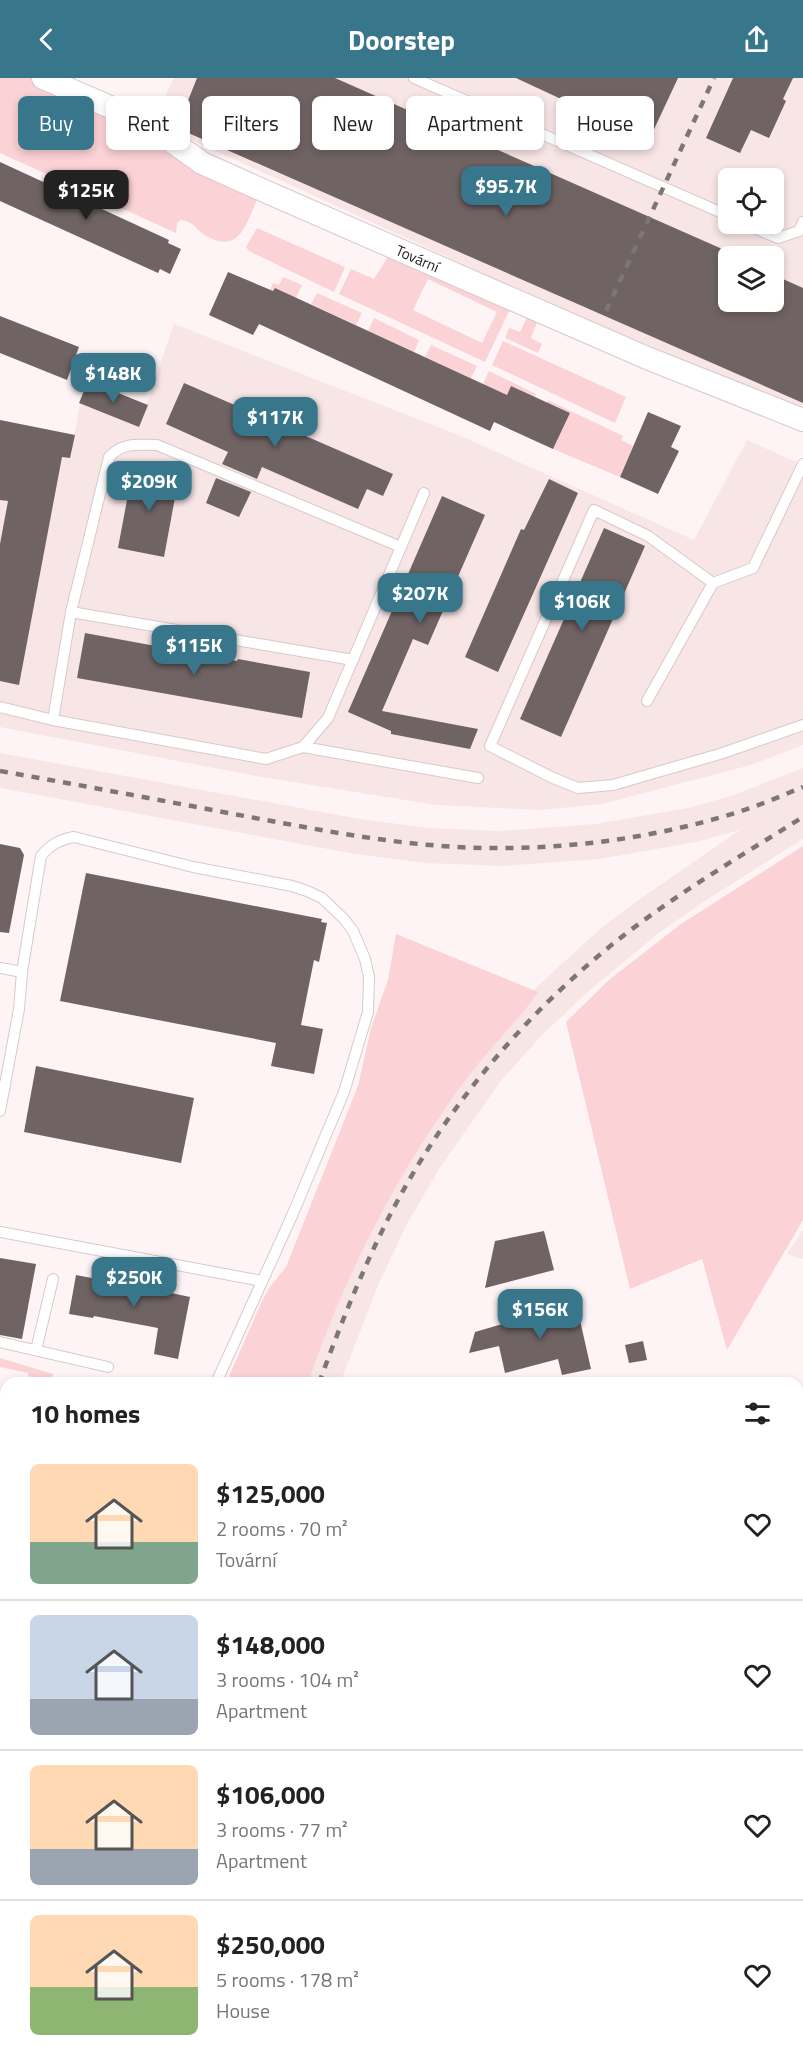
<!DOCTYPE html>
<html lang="en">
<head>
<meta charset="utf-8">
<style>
	body { margin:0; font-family:"Titillium Web",sans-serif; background:#f2f2f2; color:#222; height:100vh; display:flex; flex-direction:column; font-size:22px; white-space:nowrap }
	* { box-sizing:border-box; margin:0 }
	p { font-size:20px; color:#767676 }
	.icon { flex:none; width:33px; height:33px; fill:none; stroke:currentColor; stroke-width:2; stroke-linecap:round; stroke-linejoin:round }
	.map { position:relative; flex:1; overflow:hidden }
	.sheet { position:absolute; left:0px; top:1299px; width:804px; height:684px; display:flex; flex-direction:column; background:#fff; border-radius:18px 18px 0 0; box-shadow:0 3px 9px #0003 }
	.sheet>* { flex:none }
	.banner { position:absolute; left:18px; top:18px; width:768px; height:54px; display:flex; gap:12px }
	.fabs { position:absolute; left:718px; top:90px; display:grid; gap:12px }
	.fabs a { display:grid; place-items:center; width:66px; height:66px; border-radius:9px; background:#fff; box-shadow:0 3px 9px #0003; font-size:30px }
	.price { position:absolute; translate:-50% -51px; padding:0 14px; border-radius:12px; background:#38768c; color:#fff; font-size:20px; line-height:39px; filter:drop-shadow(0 2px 3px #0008) }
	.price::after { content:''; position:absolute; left:50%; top:36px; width:18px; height:14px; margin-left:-9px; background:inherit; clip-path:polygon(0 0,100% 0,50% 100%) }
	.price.active { background:#222; color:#fff }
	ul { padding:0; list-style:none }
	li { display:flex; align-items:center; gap:18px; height:150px; padding:0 30px }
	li+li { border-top:2px solid #e0e0e0 }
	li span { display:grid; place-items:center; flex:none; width:168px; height:120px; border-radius:9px; color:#555 }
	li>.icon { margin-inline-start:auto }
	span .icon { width:72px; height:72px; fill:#fffc; stroke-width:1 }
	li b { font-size:26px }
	h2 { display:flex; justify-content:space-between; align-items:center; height:72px; padding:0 30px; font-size:26px }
	.chip { padding:0 21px; border-radius:9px; background:#fff; box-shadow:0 3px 9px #0003; font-size:21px; line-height:54px }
	.chip.active { background:#38768c; color:#fff }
	header { display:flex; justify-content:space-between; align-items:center; height:78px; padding:0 30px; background:#38768c; color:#fff; font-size:27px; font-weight:700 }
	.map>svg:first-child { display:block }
	.built { fill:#f8e5e6; fill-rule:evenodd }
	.green { fill:#fbd2d6; fill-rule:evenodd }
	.building { fill:#706364 }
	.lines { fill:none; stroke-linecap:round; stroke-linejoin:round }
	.service-casing { stroke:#d8c9ca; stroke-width:12 }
	.minor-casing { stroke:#d8c9ca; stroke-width:24 }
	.tertiary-casing { stroke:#d8c9ca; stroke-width:28 }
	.service { stroke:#fff; stroke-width:10 }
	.minor { stroke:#fff; stroke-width:22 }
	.tertiary { stroke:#fff; stroke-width:27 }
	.rail { stroke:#7d7677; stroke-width:4.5; stroke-dasharray:8 8; stroke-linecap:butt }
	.labels { text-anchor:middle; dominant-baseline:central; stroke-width:6; stroke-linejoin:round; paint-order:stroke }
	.street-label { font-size:15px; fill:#272222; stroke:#fff }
</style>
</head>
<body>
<header><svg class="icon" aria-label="back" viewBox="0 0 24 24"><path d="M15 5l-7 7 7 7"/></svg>Doorstep<svg class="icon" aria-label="share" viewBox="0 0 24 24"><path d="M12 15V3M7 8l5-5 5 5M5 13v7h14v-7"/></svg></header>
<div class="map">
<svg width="803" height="1983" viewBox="0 0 803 1983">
	<rect width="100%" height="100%" fill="#fef4f5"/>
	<g class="built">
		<path d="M174,0H803V342L153,44ZM729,100H774V146H729ZM729,178H774V224H729Z"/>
		<path d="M174,246L456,356L694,462L747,362L803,387V667L751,687L602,726L540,732L436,727L256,698L0,649V342L74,357L80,326L139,348Z"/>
		<path d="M0,675L360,741L429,750L501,753L596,746L688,730L731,718L803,690V761L711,819L660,854L591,911L542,957L500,1004L439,1091L407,1146L379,1205L340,1305H299L373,1128L514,930L601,850L637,823L740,752L696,764L599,781L502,788L426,785L355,776L0,710Z"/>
		<path d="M803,1152V1181L787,1176Z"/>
		<path d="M0,1459L6,1460V1977H74L75,1983H0Z"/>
		<path d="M170,1977H208V1983H169Z"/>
	</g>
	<g class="green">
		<path d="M0,0H31L132,47L256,120V124C246,147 239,175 208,159C196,153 196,144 181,142L177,145L176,155L0,75Z"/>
		<path d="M257,150L345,189L334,214L249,173L246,169Z"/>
		<path d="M391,174L512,227L485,284L339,216L351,191L374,201ZM428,201L497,234L482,265L413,232Z"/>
		<path d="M283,199L302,207L296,220L275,210L273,213L270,212L273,205L279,207Z"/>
		<path d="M317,215L362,235L356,247L311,226Z"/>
		<path d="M529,235L539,239L531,260L542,266L538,275L505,260L509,250L520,254Z"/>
		<path d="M374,240L419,262L414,274L368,253Z"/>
		<path d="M503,263L626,319L615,345L492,287Z"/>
		<path d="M431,267L477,288L471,300L425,279Z"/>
		<path d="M489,293L536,316L535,319L511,308L507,317L483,306Z"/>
		<path d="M548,322L623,358L621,362L633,368L620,399L553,371L570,335L547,325Z"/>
		<path d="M803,768V1142L727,1272L702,1181L630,1211L566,944L610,901L681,846Z"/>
		<path d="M396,856L538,914C519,942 494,965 474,991C404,1081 344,1197 308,1305H226L262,1223L269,1210L286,1189L358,1008L371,950L388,902Z"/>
		<path d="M0,1280L53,1296L52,1305H36L37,1300L28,1298V1295L0,1289Z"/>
		<path d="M0,1341L6,1342V1393L0,1392Z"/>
		<path d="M0,1459L6,1461V1487L0,1486Z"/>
	</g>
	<g class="building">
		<path d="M197,0H335L729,174V224H774V197L803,210V325L177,50Z"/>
		<path d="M516,0H678L649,62Z"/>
		<path d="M733,0H793L783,21L786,23L769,60L751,52L740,75L706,60Z"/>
		<path d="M0,84L169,162L168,165L181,171L170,196L160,191L158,195L0,123Z"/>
		<path d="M228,194L273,213L275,210L507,317L511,308L570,335L553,371L494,344L490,353L259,246L253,257L209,237Z"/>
		<path d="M0,238L79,269L67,302L0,275Z"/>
		<path d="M88,303L148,327L139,349L79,325Z"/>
		<path d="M184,305L393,396L383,418L367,411L358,431L262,389L257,401L222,386L228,374L166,346Z"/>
		<path d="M648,334L681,348L671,369L679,373L658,416L620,399Z"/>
		<path d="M0,342L75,357L70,380L62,379L19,607L0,603V466L8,423L0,422Z"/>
		<path d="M133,390L179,398L164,479L118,470Z"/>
		<path d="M216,400L251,414L239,439L206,425Z"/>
		<path d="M549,401L578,415L498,594L465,579L521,451L524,452Z"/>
		<path d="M442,418L485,437L428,567L413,561L382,633L478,651L470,671L391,656V653L348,634Z"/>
		<path d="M604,450L645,468L561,659L520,641Z"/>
		<path d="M85,555L237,583L238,581L310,594L302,640L77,600Z"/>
		<path d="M0,766L20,770L24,777L9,855L0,854Z"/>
		<path d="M86,795L322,841L321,844L327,845L319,884L314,882L301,947L323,951L314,996L271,988L276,965L60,923Z"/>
		<path d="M36,988L194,1020L181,1085L24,1054Z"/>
		<path d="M544,1153L554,1192L485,1210L495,1163Z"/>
		<path d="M0,1180L36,1186L22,1261L0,1257Z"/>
		<path d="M76,1197L123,1206L124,1198L145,1202L143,1209L190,1219L178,1281L154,1276L158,1250L94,1238L93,1240L69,1236Z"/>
		<path d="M575,1220L591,1291L562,1297L558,1281L505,1295L499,1268L469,1275L475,1254L547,1233L546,1227Z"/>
		<path d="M643,1263L647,1282L629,1285L625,1267Z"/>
	</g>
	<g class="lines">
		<g class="service-casing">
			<g id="service">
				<path d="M414,0L729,138"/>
				<path d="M745,146L778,160L799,153L803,144"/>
				<path d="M713,505L648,458L594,432L490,668L553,700L578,710L613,707L723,675L803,647"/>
				<path d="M71,534L109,379C123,364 137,367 157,367L401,469"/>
				<path d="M647,623L713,505L753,490L803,386"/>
				<path d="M0,629L53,642L266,681L303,669L328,640L424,415"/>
				<path d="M53,642L71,534L353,582"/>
				<path d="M303,669L478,700"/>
				<path d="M0,890L22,894"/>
				<path d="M0,1033L19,931L22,894L41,778C51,766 59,762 74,759L193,789L292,808L307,813L322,820L344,841L353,853L365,881L369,899L368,934L344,1014L291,1140L216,1305"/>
				<path d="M0,1154L262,1203"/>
				<path d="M0,1264L108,1289"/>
				<path d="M36,1272L53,1201"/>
			</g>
		</g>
		<g class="minor-casing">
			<g id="minor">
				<path id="s1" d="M43,0L145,44L202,85L269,115L647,280L803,342"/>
				<path d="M91,1977L92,1983"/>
				<path d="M247,1977V1983"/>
				<path d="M602,1977L604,1983"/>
			</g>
		</g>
		<g class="tertiary-casing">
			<g id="tertiary">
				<path d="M798,1341L803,1340"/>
				<path d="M0,1434L6,1435"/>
			</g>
		</g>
		<use href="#service" class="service"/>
		<use href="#minor" class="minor"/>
		<use href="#tertiary" class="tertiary"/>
		<g class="rail">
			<path d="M606,233L714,0"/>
			<path d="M0,693C85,708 170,724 255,740C337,755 418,771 502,770C580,770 661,758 735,735C758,728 781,718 803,709"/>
			<path d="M319,1305C340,1248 362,1192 390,1137C444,1032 522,939 614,865C673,818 739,779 803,739"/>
			<path d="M189,1983V1977"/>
		</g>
	</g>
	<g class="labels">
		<g class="street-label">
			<text stroke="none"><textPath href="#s1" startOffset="417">Tovární</textPath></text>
		</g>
	</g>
</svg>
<div class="fabs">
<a><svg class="icon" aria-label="locate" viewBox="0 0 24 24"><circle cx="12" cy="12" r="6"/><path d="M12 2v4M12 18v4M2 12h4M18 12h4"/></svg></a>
<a><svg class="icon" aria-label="layers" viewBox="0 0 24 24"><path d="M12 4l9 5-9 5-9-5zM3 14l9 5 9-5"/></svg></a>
</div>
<b class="price" style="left:506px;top:139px">$95.7K</b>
<b class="price active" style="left:86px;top:143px">$125K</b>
<b class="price" style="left:113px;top:326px">$148K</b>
<b class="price" style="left:275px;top:370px">$117K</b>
<b class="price" style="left:149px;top:434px">$209K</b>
<b class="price" style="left:420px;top:546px">$207K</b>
<b class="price" style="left:582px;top:554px">$106K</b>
<b class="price" style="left:194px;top:598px">$115K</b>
<b class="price" style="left:134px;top:1230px">$250K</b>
<b class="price" style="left:540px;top:1262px">$156K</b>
<div class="banner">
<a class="chip active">Buy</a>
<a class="chip">Rent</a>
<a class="chip">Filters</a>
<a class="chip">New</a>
<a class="chip">Apartment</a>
<a class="chip">House</a>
</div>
<section class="sheet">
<h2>10 homes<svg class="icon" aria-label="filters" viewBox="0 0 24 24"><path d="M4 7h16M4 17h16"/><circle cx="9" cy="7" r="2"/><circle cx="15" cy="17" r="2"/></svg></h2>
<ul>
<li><span style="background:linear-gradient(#ffd9b3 65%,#7fa58c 0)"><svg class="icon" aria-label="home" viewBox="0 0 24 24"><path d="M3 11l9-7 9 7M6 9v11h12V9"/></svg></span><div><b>$125,000</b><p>2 rooms · 70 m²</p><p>Tovární</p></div><svg class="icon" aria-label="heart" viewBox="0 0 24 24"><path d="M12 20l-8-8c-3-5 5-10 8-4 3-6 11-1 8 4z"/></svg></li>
<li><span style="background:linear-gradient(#c9d6e8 70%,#9aa5b1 0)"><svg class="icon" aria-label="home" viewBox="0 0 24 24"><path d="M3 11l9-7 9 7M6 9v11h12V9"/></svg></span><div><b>$148,000</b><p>3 rooms · 104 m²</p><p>Apartment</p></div><svg class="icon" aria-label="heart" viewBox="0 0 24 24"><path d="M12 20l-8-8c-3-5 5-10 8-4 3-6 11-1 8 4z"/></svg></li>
<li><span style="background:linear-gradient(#ffd9b3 70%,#9aa5b1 0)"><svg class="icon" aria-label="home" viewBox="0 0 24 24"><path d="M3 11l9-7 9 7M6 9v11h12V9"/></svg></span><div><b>$106,000</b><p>3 rooms · 77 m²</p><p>Apartment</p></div><svg class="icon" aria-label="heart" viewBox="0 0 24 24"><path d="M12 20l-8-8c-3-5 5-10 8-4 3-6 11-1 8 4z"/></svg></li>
<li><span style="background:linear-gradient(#ffd9b3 60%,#8fb573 0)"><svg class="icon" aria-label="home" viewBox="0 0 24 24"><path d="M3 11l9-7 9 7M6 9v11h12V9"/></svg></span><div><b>$250,000</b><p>5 rooms · 178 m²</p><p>House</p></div><svg class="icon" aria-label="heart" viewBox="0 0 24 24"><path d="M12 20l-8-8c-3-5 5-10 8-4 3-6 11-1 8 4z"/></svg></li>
</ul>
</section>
</div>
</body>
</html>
